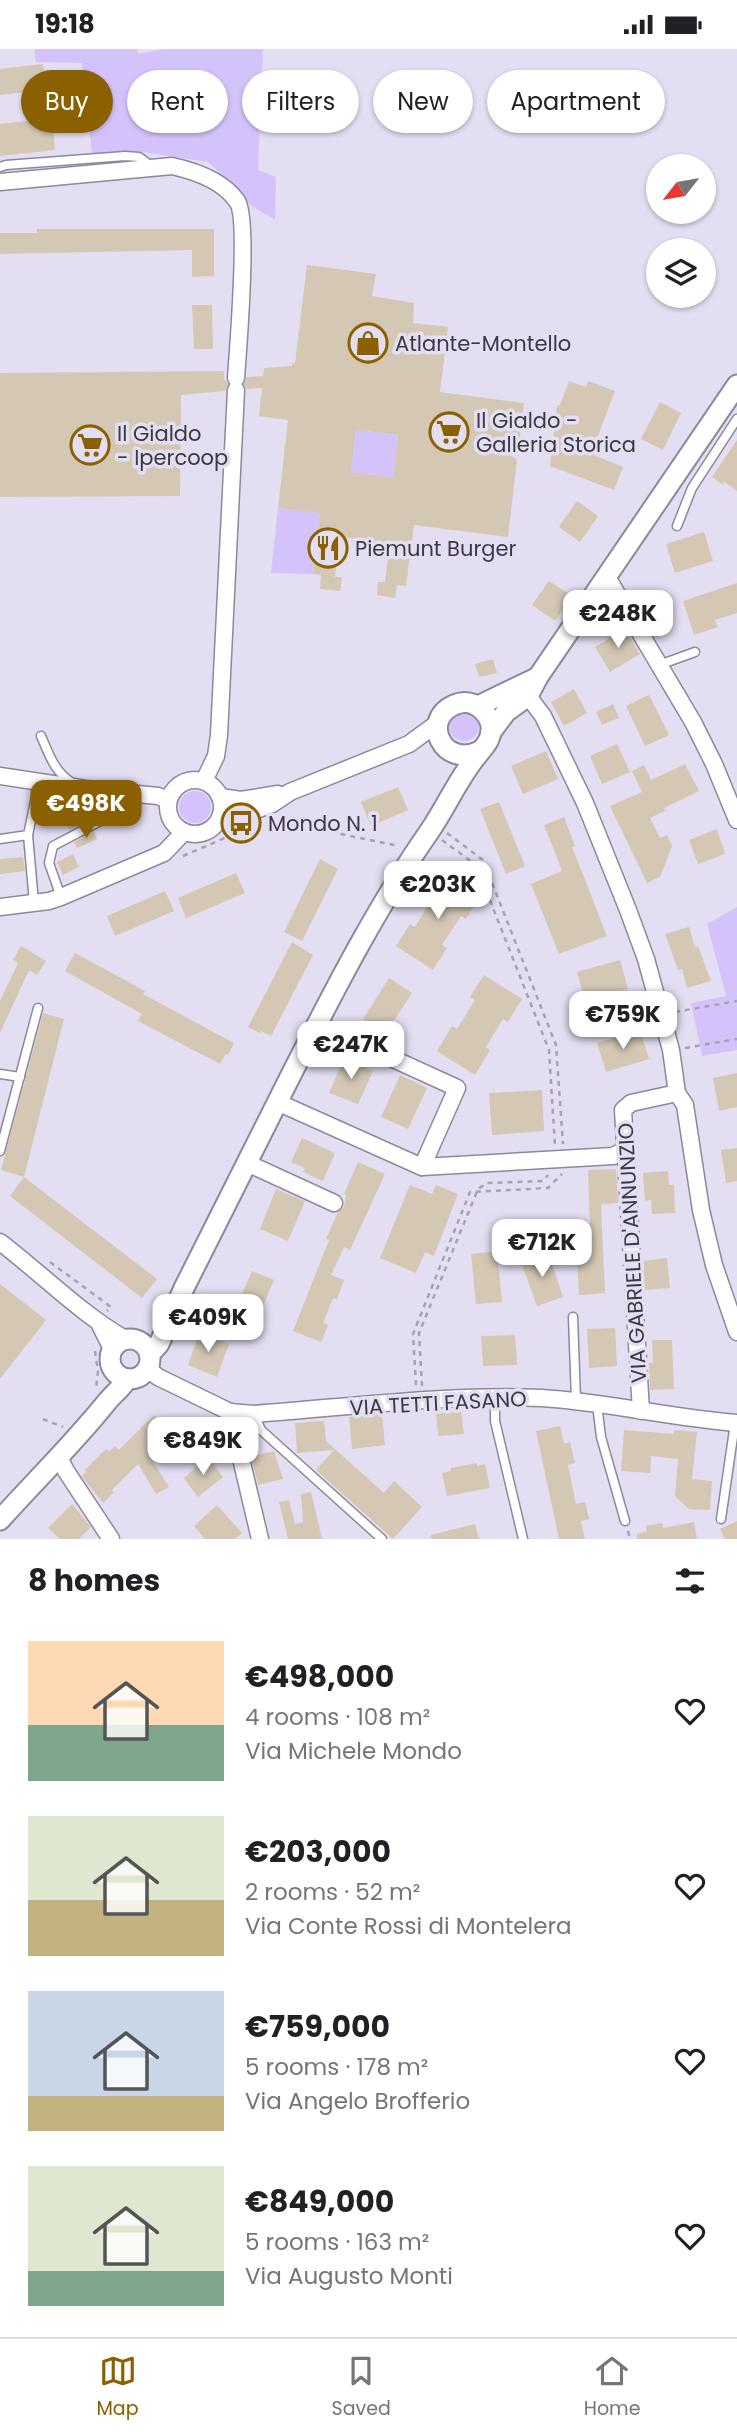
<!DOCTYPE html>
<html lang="en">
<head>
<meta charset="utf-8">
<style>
	body { margin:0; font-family:Poppins,sans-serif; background:#f6f6f6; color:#202124; height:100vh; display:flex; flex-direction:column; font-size:26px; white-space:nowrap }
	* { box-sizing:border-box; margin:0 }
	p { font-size:23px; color:#757577 }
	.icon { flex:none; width:38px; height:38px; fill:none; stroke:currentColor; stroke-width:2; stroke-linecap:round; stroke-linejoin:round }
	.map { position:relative; height:1490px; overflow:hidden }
	.details { display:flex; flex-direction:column; background:#fff; flex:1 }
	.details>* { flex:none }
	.hud { position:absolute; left:21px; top:21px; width:696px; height:63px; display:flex; gap:14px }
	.needle { width:46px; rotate:239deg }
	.tools { position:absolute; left:646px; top:105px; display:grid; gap:14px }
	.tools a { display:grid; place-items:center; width:70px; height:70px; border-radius:50%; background:#fff; box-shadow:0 2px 5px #0004; font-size:35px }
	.price { position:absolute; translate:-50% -60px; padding:0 16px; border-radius:14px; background:#fff; color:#222; font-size:23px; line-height:46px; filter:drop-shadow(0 2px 4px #0008) }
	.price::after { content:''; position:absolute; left:50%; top:42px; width:21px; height:16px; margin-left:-10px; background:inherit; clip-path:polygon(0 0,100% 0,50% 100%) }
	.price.current { background:#8a6001; color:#fff }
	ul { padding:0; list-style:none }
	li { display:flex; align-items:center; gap:21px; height:175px; padding:0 28px }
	li span { display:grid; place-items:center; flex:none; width:196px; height:140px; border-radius:0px; color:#555 }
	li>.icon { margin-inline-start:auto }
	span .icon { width:84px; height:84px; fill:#fffc; stroke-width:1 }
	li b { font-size:30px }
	h2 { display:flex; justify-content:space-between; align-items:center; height:84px; padding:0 28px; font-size:30px }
	.tag { padding:0 24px; border-radius:32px; background:#fff; box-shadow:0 2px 5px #0004; font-size:24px; line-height:63px }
	.tag.current { background:#8a6001; color:#fff }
	.status { display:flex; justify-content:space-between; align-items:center; height:49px; padding:0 35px; background:#fff; direction:ltr }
	.status svg { height:19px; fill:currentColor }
	.menu { display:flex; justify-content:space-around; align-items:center; height:98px; border-top:2px solid #e0e0e0; background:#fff; font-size:19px; color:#757577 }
	.menu a { display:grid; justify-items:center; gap:4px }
	.menu .current { color:#8a6001 }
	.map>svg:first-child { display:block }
	.green { fill:#d4c3fb }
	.building { fill:#d4c8b5; fill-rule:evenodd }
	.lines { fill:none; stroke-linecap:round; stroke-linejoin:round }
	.service-casing { stroke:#8d889b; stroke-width:11 }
	.minor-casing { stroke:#8d889b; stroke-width:19 }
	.tertiary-casing { stroke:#8d889b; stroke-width:23 }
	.path { stroke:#a7a2b2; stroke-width:2.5; stroke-dasharray:5 5; stroke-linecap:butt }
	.service { stroke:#fff; stroke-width:8 }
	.minor { stroke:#fff; stroke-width:16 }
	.tertiary { stroke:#fff; stroke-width:19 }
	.labels { text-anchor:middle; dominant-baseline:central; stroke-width:7; stroke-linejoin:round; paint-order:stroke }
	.poi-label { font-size:21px; fill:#3c3942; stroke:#e3def2; text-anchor:start }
	.street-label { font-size:21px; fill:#3c3942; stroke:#e3def2 }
</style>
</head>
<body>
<div class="status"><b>19:18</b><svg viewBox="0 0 49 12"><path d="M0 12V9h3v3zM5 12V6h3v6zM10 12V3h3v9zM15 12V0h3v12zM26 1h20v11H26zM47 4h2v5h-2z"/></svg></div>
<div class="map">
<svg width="737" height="1490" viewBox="0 0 737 1490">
	<rect width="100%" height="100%" fill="#e3def2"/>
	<g class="green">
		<path d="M34,0H137L138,5L164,0H263L258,121L276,128L275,171L250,156L236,139L208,113L143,103L92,106L82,14L36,13Z"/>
		<path d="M356,381L398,386L393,428L351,423Z"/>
		<path d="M278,459L320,464L313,525L271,524Z"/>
		<circle cx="464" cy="677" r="15"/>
		<circle cx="195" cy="758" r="16"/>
		<path d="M737,858V1001L702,1007L691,954L726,947L707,875Z"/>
	</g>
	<g class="building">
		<path d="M43,15L46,41L0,46V20Z"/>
		<path d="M52,69L55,101L0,107V75Z"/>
		<path d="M37,180H214V227L192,228V201L0,205V184H37Z"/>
		<path d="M307,216L376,225L372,247L414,254L413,274L448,278L440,343L524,354L518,404L509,401L508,404L517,411L508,488L414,476L406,537L397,536L395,549L377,546L378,533H385L390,494L340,488L335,528H342L340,542L320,540L321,526L313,525L320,464L278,459L288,371L259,367L262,339L246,340L244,335L247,328L263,327L264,319L292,317V314H295ZM356,381L398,386L393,428L351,423Z"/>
		<path d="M192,256H212L213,300H194Z"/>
		<path d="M224,322V330L228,335L225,342L181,346L180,447L0,448V324Z"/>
		<path d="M569,332L586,338L588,332L615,342L591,405L623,418L614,441L550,417L557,357L560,356Z"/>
		<path d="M660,353L681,364L663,401L641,390Z"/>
		<path d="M737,391V442L724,433L723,436L712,428Z"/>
		<path d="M577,452L598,467L580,493L559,478Z"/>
		<path d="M704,483L713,512L675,524L666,495Z"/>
		<path d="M549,532L572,547L555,572L532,556Z"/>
		<path d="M737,534V564L715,571L718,578L694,586L683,552Z"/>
		<path d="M625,580L640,605L610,623L595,598Z"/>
		<path d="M493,610L497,624L479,628L475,615Z"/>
		<path d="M574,640L587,664L564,677L551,653Z"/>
		<path d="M649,646L669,686L645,697L626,657Z"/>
		<path d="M613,655L619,669L602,676L596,663Z"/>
		<path d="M617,695L630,723L602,735L590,707Z"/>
		<path d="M546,702L558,730L523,745L511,717Z"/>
		<path d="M685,715L699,742L664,759L665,762L650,769L660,789L667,786L672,797L660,828L647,834L610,757L642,743L632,722L644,716L651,731Z"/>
		<path d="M398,738L408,761L371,777L361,753Z"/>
		<path d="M499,753L525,817L506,825L480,760Z"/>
		<path d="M84,760L89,771L69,781L63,768Z"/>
		<path d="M564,768L575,797L572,798L607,887L559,905L531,835L562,822L544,776Z"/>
		<path d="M717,780L725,805L698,815L689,791Z"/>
		<path d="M94,783L97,790L77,799L74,793Z"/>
		<path d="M73,805L79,818L63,826L57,813Z"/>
		<path d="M23,808L25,822L0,825V810Z"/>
		<path d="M320,810L338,820L302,892L284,883Z"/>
		<path d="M443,823L480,847L466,870L461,867L442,896L447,899L433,921L396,897L410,875L415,878L432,850L427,846Z"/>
		<path d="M236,824L245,844L186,869L178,849Z"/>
		<path d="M165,842L174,862L115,887L107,867Z"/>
		<path d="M689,878L695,898L698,897L711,932L687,939L682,920L678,921L665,885Z"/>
		<path d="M292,893L313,906L271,987L261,982L260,984L248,978Z"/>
		<path d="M21,897L46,912L37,926L29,921L0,984V952L18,914L13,911Z"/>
		<path d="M75,904L145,942L143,945L234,994L228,1006L226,1005L220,1015L138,972L142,965L65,922Z"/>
		<path d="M620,911L628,940L585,952L577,923Z"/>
		<path d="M484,926L522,950L508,973L503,970L486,998L490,1001L475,1026L437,1002L452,977L457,980L475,951L470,948Z"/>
		<path d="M389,929L412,944L386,984L363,970Z"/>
		<path d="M43,964L64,970L24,1128L1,1121Z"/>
		<path d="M640,981L649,1010L606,1023L597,994Z"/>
		<path d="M345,1008L373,1022L358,1055L329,1044Z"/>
		<path d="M737,1024V1058L719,1062L713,1029Z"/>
		<path d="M400,1026L427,1039L408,1080L381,1068Z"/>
		<path d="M542,1041L544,1082L492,1086L489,1044Z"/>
		<path d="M302,1089L335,1104L323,1132L303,1123L305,1119L291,1113Z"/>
		<path d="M737,1099V1132L726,1134L721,1101Z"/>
		<path d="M358,1113L385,1125L350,1201L344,1198L331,1226L344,1231L337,1250L333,1249L323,1274L328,1276L321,1293L293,1282L329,1191L326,1190L338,1163L344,1158L346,1146L344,1145Z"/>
		<path d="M616,1120L618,1154L601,1155L605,1244L579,1246L575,1177L590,1176L588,1121Z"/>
		<path d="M668,1122L669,1136H674L675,1164L652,1165L651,1151L645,1152L643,1124Z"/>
		<path d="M24,1128L157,1230L142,1249L10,1147Z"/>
		<path d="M410,1136L432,1145L436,1136L458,1145L434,1207L425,1203L416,1224L380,1209Z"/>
		<path d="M276,1140L305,1152L288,1192L260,1180Z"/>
		<path d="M497,1202L502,1253L476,1255L471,1205Z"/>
		<path d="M548,1203L563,1248L537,1257L521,1213Z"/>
		<path d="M667,1209L670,1239L644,1241L643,1212Z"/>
		<path d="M252,1222L274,1231L260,1264L238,1254Z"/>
		<path d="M0,1235L46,1271L0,1330Z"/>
		<path d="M615,1279L617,1317L589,1319L587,1280Z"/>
		<path d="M200,1282L229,1295L217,1328L188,1316Z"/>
		<path d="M515,1286L517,1316L483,1317L481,1287Z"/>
		<path d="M652,1291H672L674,1340L650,1341L649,1314H653Z"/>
		<path d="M461,1362L464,1385L438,1387L436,1364Z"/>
		<path d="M382,1365L385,1396L352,1400L349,1368Z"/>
		<path d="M154,1366L175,1387L152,1411L169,1438L156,1445L138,1415L112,1441L114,1443L103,1454L82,1427L86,1423L85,1421L106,1400L109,1402L115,1397L119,1401Z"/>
		<path d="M324,1372L326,1392L384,1444L394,1432L422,1458L393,1490L316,1421L334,1401L297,1404L295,1374Z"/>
		<path d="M560,1377L564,1395L570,1393L575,1414L568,1416L576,1455L585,1453L589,1470L581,1472L585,1490H559L536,1382Z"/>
		<path d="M624,1381L674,1385V1381L697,1383L692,1430L712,1432L710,1461L689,1460L675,1447L678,1410L651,1407L650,1424L621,1422Z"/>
		<path d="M274,1402L283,1430L258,1436L251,1408Z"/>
		<path d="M208,1408L223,1428L198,1448L184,1429Z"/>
		<path d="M477,1414V1417L485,1415L490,1439L447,1447L442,1424L451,1422V1419Z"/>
		<path d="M311,1443L322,1490H288L279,1453L289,1451L295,1475L303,1473L301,1445Z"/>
		<path d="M72,1455L91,1478L79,1490H60L48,1479Z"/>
		<path d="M217,1456L242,1484L235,1490H205L194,1477Z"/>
		<path d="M737,1472V1490H725L720,1480Z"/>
		<path d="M694,1473L697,1490H637V1485L647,1482L646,1477L662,1474L663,1479Z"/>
		<path d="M475,1475L479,1490H431V1486Z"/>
	</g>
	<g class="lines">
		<g class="service-casing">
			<g id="service">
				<path d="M0,118L6,116L125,107L139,108L151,117"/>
				<path d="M677,477L692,439L737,370"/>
				<path d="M659,616L695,603"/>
				<path d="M41,687C49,705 54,722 71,733"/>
				<path d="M28,786L39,733"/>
				<path d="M0,790L28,786L34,854"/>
				<path d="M61,848L49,814L53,797L112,766L117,742"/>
				<path d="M0,1025L20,1028"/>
				<path d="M0,1102L38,959"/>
				<path d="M573,1268L576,1351"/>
				<path d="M495,1349V1372L523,1490"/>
				<path d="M597,1355L601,1388L625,1472"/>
				<path d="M254,1365L261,1381L382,1490"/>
				<path d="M721,1470L735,1374"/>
			</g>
		</g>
		<g class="minor-casing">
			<g id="minor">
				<path d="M0,133L172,117C195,122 222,131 237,152C249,168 238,301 236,329"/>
				<path d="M607,528L693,673L714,715L737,771"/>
				<path d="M528,647L543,667L585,754L628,861L646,910L671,1001L677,1044L685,1056L701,1161L714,1216L737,1283"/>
				<path d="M0,727L86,740L158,747L168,751"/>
				<circle cx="195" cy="758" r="27"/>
				<path d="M204,732L216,707L219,686L236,341"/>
				<path d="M220,748L241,751L278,745"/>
				<path d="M220,769L248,764L272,755L290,743L409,695L439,673"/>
				<path d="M0,858L49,852L61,848L164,804L184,783"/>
				<path d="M317,975L457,1039L422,1118"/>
				<path d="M277,1053L422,1118L613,1107L625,1101"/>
				<path d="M247,1114L334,1154"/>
				<path d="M0,1193C42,1225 80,1264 125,1290"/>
				<path d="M100,1276L112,1300"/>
				<path d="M148,1320L158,1328L230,1363L254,1365C349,1358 446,1345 542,1349C607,1353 671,1369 737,1374"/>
				<path d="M641,1362L623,1061L631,1054L677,1044"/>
				<path d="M230,1363L260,1490"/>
				<path d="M59,1408L66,1422L111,1490"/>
			</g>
		</g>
		<g class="tertiary-casing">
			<g id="tertiary">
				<path d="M478,657L534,630"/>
				<path d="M491,683L506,663L528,647L538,628L737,336"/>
				<circle cx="130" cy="1310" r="20"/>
				<path d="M150,1305L159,1295L184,1239C220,1167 257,1094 293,1022C335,940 376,859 429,783C447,757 459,727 480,703C483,699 487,695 489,690C498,669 475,646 454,656C420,671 443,720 480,702"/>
				<path d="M0,1471C35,1432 73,1395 106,1354C113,1345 121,1340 127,1330"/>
			</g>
		</g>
		<g class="path">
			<path d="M272,771L399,797"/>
			<path d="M447,784L483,811L556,996L563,1095"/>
			<path d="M442,791L476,816L549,1001L555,1097"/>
			<path d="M183,807L241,782"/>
			<path d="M675,963L737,952"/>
			<path d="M685,999L737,990"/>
			<path d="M50,1213L111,1258L107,1262"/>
			<path d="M95,1302L98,1322L96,1340"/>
			<path d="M416,1336L413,1285L470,1143L548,1139L562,1125"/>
			<path d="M422,1337L419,1284L478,1140L487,1134L543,1132L548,1126"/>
			<path d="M43,1370L63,1378"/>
			<path d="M628,1482L630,1490"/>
		</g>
		<use href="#service" class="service"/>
		<use href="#minor" class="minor"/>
		<use href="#tertiary" class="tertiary"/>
	</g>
	<defs>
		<g id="shop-ring" transform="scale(2.0125)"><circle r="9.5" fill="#e3def2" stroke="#8a6001" stroke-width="1.5"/><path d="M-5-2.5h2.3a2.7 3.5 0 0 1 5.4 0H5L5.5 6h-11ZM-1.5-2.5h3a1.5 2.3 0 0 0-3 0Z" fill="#8a6001"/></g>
		<g id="supermarket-ring" transform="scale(2.0125)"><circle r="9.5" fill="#e3def2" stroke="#8a6001" stroke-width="1.5"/><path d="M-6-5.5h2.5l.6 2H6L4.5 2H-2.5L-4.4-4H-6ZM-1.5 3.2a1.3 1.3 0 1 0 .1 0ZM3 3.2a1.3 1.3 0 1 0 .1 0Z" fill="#8a6001"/></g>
		<g id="restaurant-ring" transform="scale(2.0125)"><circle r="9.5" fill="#e3def2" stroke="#8a6001" stroke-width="1.5"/><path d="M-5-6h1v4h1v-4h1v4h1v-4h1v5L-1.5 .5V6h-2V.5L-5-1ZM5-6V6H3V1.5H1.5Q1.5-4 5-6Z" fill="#8a6001"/></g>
		<g id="bus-ring" transform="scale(2.0125)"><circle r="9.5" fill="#e3def2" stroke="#8a6001" stroke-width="1.5"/><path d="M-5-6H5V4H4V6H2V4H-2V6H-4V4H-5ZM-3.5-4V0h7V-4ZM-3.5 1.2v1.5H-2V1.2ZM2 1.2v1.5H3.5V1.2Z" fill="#8a6001"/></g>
	</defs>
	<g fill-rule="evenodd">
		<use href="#shop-ring" x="368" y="294"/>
		<use href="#supermarket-ring" x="449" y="383"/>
		<use href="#supermarket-ring" x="90" y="396"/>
		<use href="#restaurant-ring" x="328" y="499"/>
		<use href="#bus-ring" x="241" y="774"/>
	</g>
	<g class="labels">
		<g class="poi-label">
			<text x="395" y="294">Atlante-Montello</text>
			<text x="476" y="371">Il Gialdo -<tspan x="476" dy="24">Galleria Storica</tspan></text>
			<text x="117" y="384">Il Gialdo<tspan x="117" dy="24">- Ipercoop</tspan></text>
			<text x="355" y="499">Piemunt Burger</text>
			<text x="268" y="774">Mondo N. 1</text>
		</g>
		<g class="street-label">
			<text transform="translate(632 1204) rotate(-93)">VIA GABRIELE D'ANNUNZIO</text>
			<text transform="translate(438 1354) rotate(-3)">VIA TETTI FASANO</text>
		</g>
	</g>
</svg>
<div class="tools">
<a><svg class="needle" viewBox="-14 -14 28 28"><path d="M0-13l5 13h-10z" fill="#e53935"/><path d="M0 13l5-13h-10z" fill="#757577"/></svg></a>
<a><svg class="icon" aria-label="layers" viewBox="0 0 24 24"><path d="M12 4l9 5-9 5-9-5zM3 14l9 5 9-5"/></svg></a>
</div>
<b class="price" style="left:618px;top:601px">€248K</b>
<b class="price current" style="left:86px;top:791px">€498K</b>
<b class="price" style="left:438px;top:872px">€203K</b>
<b class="price" style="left:623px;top:1002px">€759K</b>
<b class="price" style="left:351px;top:1032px">€247K</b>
<b class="price" style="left:542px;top:1230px">€712K</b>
<b class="price" style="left:208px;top:1305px">€409K</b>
<b class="price" style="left:203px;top:1428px">€849K</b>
<div class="hud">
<a class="tag current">Buy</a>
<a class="tag">Rent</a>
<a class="tag">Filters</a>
<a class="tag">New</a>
<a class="tag">Apartment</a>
</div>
</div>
<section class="details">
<h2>8 homes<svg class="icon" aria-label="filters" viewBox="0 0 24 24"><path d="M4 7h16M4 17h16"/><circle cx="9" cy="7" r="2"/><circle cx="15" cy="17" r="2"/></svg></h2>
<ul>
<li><span style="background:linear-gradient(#ffd9b3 60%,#7fa58c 0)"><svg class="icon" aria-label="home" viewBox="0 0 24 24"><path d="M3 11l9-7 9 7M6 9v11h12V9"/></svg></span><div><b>€498,000</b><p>4 rooms · 108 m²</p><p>Via Michele Mondo</p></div><svg class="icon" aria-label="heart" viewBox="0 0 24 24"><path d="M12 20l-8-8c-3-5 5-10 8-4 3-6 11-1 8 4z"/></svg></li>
<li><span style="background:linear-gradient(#dfe7d0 60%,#c2b280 0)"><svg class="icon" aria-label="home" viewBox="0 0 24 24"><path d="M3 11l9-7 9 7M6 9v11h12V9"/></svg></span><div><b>€203,000</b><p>2 rooms · 52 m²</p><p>Via Conte Rossi di Montelera</p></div><svg class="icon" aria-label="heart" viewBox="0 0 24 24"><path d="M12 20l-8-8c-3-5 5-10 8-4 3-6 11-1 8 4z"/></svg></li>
<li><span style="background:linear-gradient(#c9d6e8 75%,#c2b280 0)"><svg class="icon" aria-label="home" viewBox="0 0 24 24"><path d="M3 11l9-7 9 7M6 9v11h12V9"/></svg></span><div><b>€759,000</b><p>5 rooms · 178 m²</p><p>Via Angelo Brofferio</p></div><svg class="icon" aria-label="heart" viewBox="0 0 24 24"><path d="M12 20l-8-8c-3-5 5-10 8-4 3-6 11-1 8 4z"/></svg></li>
<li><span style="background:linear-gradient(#dfe7d0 75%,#7fa58c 0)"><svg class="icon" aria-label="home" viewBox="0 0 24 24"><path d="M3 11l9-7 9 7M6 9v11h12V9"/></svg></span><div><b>€849,000</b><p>5 rooms · 163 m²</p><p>Via Augusto Monti</p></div><svg class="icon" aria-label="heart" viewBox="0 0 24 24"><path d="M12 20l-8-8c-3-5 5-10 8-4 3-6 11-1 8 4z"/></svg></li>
</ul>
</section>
<nav class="menu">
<a class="current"><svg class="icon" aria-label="map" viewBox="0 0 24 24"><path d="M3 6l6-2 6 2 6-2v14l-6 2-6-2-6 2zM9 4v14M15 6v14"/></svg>Map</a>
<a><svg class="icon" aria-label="saved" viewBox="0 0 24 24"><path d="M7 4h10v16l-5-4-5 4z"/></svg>Saved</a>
<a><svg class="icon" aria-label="home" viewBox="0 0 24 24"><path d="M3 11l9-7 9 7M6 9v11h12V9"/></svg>Home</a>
</nav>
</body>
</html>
